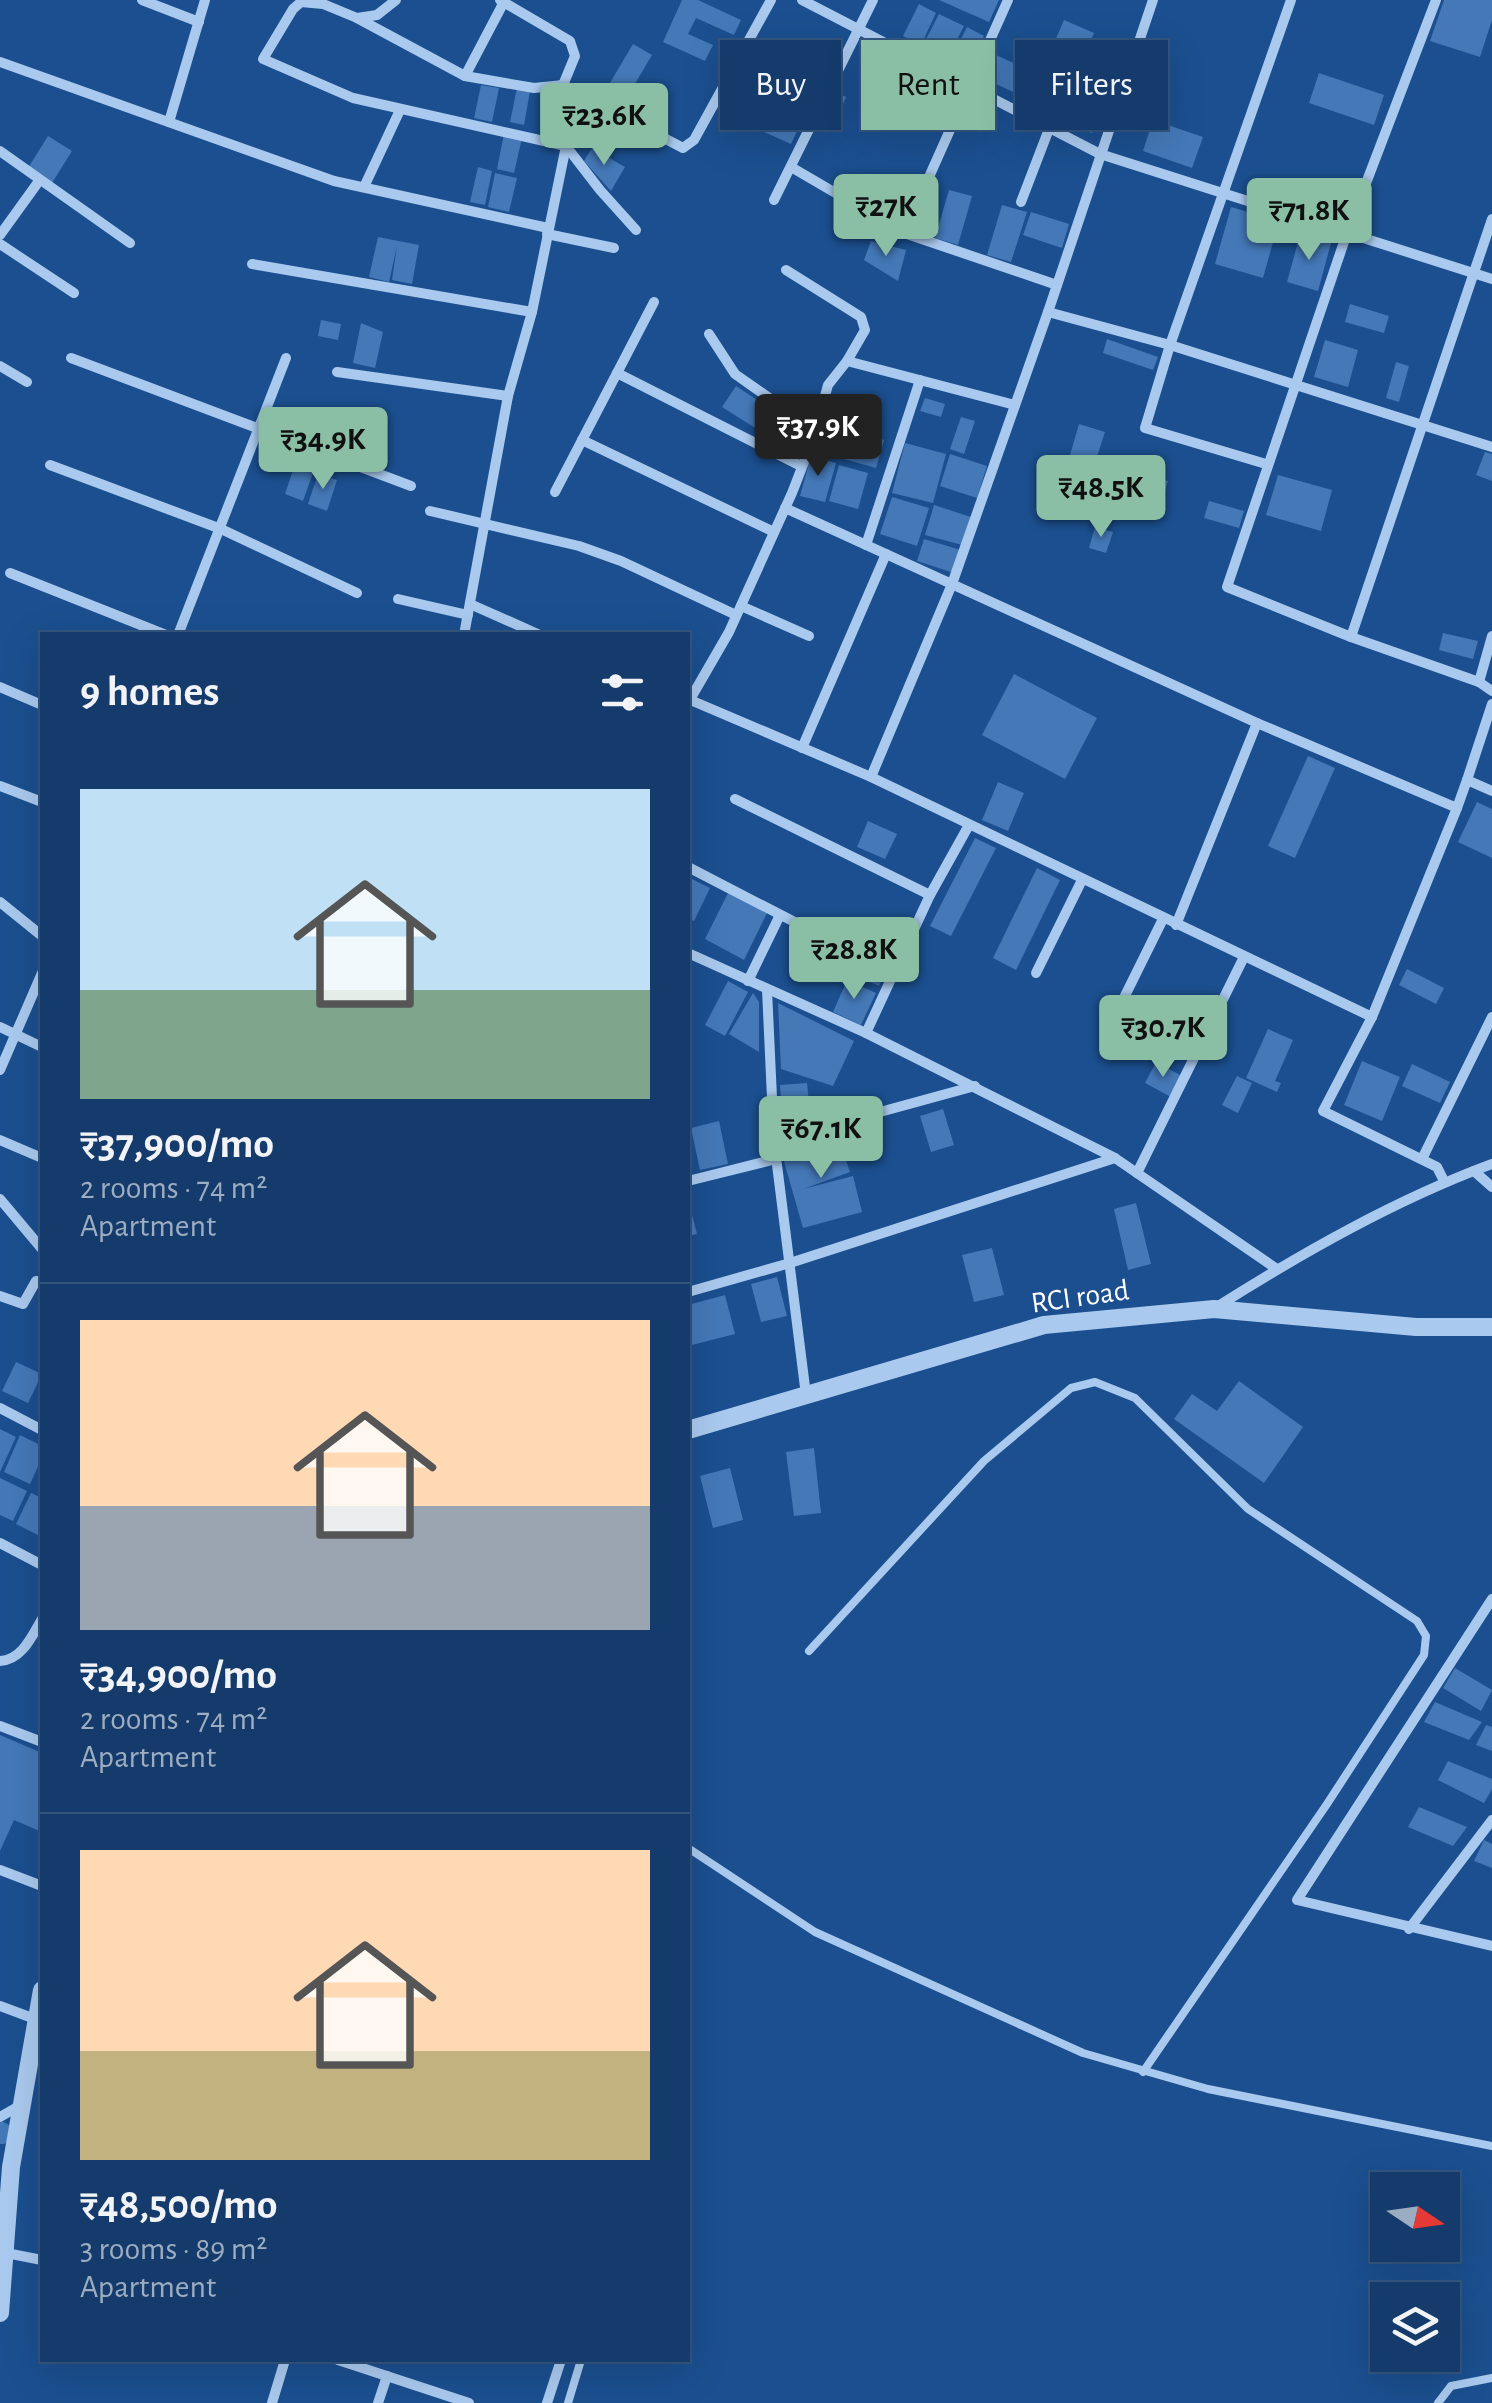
<!DOCTYPE html>
<html lang="en">
<head>
<meta charset="utf-8">
<style>
	body { margin:0; font-family:"Alegreya Sans",sans-serif; background:#214673; color:#f1f3f6; height:100vh; display:flex; flex-direction:column; font-size:38px; white-space:nowrap }
	* { box-sizing:border-box; margin:0 }
	p { font-size:32px; color:#9dadc1 }
	.icon { flex:none; width:55px; height:55px; fill:none; stroke:currentColor; stroke-width:2; stroke-linecap:round; stroke-linejoin:round }
	.map { position:relative; flex:1; overflow:hidden }
	.panel { position:absolute; left:40px; top:632px; width:650px; height:1730px; display:flex; flex-direction:column; background:#143b6b; border-radius:0px; box-shadow:0 10px 40px #0002,0 0 0 2px #33557e }
	.panel>* { flex:none }
	.banner { position:absolute; left:720px; top:40px; width:620px; height:90px; display:flex; gap:20px }
	.needle { width:65px; rotate:103deg }
	.fabs { position:absolute; left:1370px; top:2172px; display:grid; gap:20px }
	.fabs a { display:grid; place-items:center; width:90px; height:90px; border-radius:0px; background:#143b6b; box-shadow:0 10px 40px #0002,0 0 0 2px #33557e; font-size:50px }
	.price { position:absolute; translate:-50% -85px; padding:0 22px; border-radius:10px; background:#8abfa5; color:#111; font-size:32px; line-height:65px; filter:drop-shadow(0 2px 5px #0008) }
	.price::after { content:''; position:absolute; left:50%; top:60px; width:30px; height:22px; margin-left:-15px; background:inherit; clip-path:polygon(0 0,100% 0,50% 100%) }
	.price.current { background:#222; color:#fff }
	ul { padding:0; list-style:none }
	li { display:grid; align-content:center; gap:20px; height:530px; padding:0 40px }
	li+li { border-top:2px solid #33557e }
	li span { display:grid; place-items:center; height:310px; border-radius:0px; color:#555 }
	li>.icon { margin-inline-start:auto }
	span .icon { width:180px; height:180px; fill:#fffc; stroke-width:1 }
	li b { font-size:42px }
	h2 { display:flex; justify-content:space-between; align-items:center; height:120px; padding:0 40px; font-size:42px }
	.chip { padding:0 35px; border-radius:0px; background:#143b6b; box-shadow:0 10px 40px #0002,0 0 0 2px #33557e; font-size:35px; line-height:90px }
	.chip.current { background:#8abfa5; color:#111 }
	.map>svg:first-child { display:block }
	.building { fill:#4478b7 }
	.lines { fill:none; stroke-linecap:round; stroke-linejoin:round }
	.service { stroke:#a9c9ee; stroke-width:8 }
	.minor { stroke:#a9c9ee; stroke-width:10 }
	.tertiary { stroke:#a9c9ee; stroke-width:18 }
	.labels { text-anchor:middle; dominant-baseline:central; stroke-width:8; stroke-linejoin:round; paint-order:stroke }
	.street-label { font-size:30px; fill:#fff; stroke:#1b4f8f }
</style>
</head>
<body>
<div class="map">
<svg width="1492" height="2403" viewBox="0 0 1492 2403">
	<rect width="100%" height="100%" fill="#1b4f8f"/>
	<g class="building">
		<path d="M682,0H698L741,20L734,35L696,18L688,34L713,45L705,61L663,42Z"/>
		<path d="M939,0H999L989,22Z"/>
		<path d="M1444,0H1492V20L1480,57L1430,41Z"/>
		<path d="M919,4L936,13L921,45L903,36Z"/>
		<path d="M939,14L964,26L948,57L923,45Z"/>
		<path d="M1064,20L1094,33L1081,62L1052,48Z"/>
		<path d="M967,27L984,36L968,68L951,59Z"/>
		<path d="M633,44L652,55L623,104L604,93Z"/>
		<path d="M882,46L899,55L884,89L866,81Z"/>
		<path d="M992,53L1037,74L1026,98L981,77Z"/>
		<path d="M745,62L783,80L777,92L740,75Z"/>
		<path d="M1319,73L1384,95L1374,125L1309,103Z"/>
		<path d="M1040,74L1070,88L1057,117L1027,103Z"/>
		<path d="M481,85L499,88L492,122L474,118Z"/>
		<path d="M517,88L530,91L524,125L510,122Z"/>
		<path d="M836,92L846,97L834,124L823,119Z"/>
		<path d="M1084,94L1103,101L1092,133L1072,126Z"/>
		<path d="M759,109L799,127L791,144L751,126Z"/>
		<path d="M1153,120L1203,137L1192,168L1143,151Z"/>
		<path d="M504,134L522,138L514,173L497,169Z"/>
		<path d="M48,136L72,151L52,183L28,168Z"/>
		<path d="M592,148L625,167L611,191L584,161Z"/>
		<path d="M478,167L492,171L485,205L470,202Z"/>
		<path d="M495,173L517,178L509,212L488,207Z"/>
		<path d="M949,190L972,196L958,245L935,238Z"/>
		<path d="M1002,205L1027,212L1011,262L987,255Z"/>
		<path d="M1231,207L1279,221L1263,278L1215,264Z"/>
		<path d="M1031,212L1069,224L1062,248L1023,235Z"/>
		<path d="M1300,235L1331,243L1318,291L1287,282Z"/>
		<path d="M378,237L419,245L412,284L392,280L397,246L389,282L369,277Z"/>
		<path d="M871,241L906,250L898,281L864,260Z"/>
		<path d="M1350,304L1389,316L1384,333L1345,322Z"/>
		<path d="M321,320L341,324L338,340L318,336Z"/>
		<path d="M361,323L383,332L375,368L353,363Z"/>
		<path d="M1107,339L1158,357L1153,370L1103,353Z"/>
		<path d="M1325,340L1358,350L1348,387L1314,377Z"/>
		<path d="M1396,362L1409,366L1399,402L1386,398Z"/>
		<path d="M736,386L803,430L790,450L722,407Z"/>
		<path d="M925,398L945,404L941,417L920,411Z"/>
		<path d="M961,417L975,421L964,454L950,449Z"/>
		<path d="M830,424L884,440L876,468L822,453Z"/>
		<path d="M1079,424L1105,432L1093,469L1068,462Z"/>
		<path d="M905,443L946,454L933,503L892,493Z"/>
		<path d="M1485,452L1492,454V481L1476,475Z"/>
		<path d="M950,454L987,466L977,498L940,486Z"/>
		<path d="M811,456L836,463L825,502L800,496Z"/>
		<path d="M295,464L314,470L303,501L285,494Z"/>
		<path d="M839,465L868,473L858,509L829,501Z"/>
		<path d="M1132,471L1168,481L1164,494L1128,484Z"/>
		<path d="M318,474L337,480L327,511L308,504Z"/>
		<path d="M1278,475L1332,490L1321,531L1266,515Z"/>
		<path d="M892,497L929,508L917,546L880,534Z"/>
		<path d="M1209,501L1244,511L1239,528L1204,518Z"/>
		<path d="M934,505L971,517L962,545L925,535Z"/>
		<path d="M1095,527L1113,532L1106,553L1089,548Z"/>
		<path d="M924,539L961,550L954,573L917,561Z"/>
		<path d="M1443,633L1478,641L1473,659L1439,650Z"/>
		<path d="M1014,674L1097,718L1065,779L982,735Z"/>
		<path d="M1308,756L1335,768L1295,858L1268,846Z"/>
		<path d="M998,782L1024,793L1008,831L982,820Z"/>
		<path d="M1477,802L1492,809V858L1458,842Z"/>
		<path d="M868,821L897,834L885,859L857,847Z"/>
		<path d="M975,838L996,848L951,936L930,926Z"/>
		<path d="M1037,868L1060,880L1016,970L993,958Z"/>
		<path d="M688,877L710,888L694,921L688,918Z"/>
		<path d="M728,893L767,913L744,960L705,939Z"/>
		<path d="M857,950L889,964L879,986L847,972Z"/>
		<path d="M1407,969L1444,988L1436,1004L1399,985Z"/>
		<path d="M847,980L876,993L861,1025L833,1012Z"/>
		<path d="M728,981L748,992L725,1036L705,1025Z"/>
		<path d="M753,993L759,1002V1052L729,1034Z"/>
		<path d="M778,1003L854,1041L833,1086L781,1069Z"/>
		<path d="M1268,1029L1293,1040L1275,1081L1281,1083L1277,1092L1246,1078Z"/>
		<path d="M1362,1061L1400,1077L1382,1121L1344,1105Z"/>
		<path d="M1156,1062L1182,1076L1171,1097L1145,1083Z"/>
		<path d="M1412,1064L1450,1082L1440,1103L1402,1086Z"/>
		<path d="M1237,1076L1252,1083L1238,1113L1222,1105Z"/>
		<path d="M807,1083L811,1123L783,1125L780,1085Z"/>
		<path d="M943,1109L954,1145L931,1152L920,1116Z"/>
		<path d="M719,1121L728,1164L700,1170L691,1128Z"/>
		<path d="M836,1132L850,1172L803,1189L853,1176L862,1212L803,1228L781,1151Z"/>
		<path d="M689,1203L697,1234L688,1236V1204Z"/>
		<path d="M1136,1203L1151,1264L1128,1270L1114,1209Z"/>
		<path d="M992,1248L1004,1295L974,1302L962,1255Z"/>
		<path d="M777,1277L787,1316L761,1322L751,1284Z"/>
		<path d="M725,1295L735,1334L688,1346V1305Z"/>
		<path d="M16,1362L42,1374L28,1403L2,1391Z"/>
		<path d="M1239,1381L1303,1427L1264,1483L1174,1419L1192,1394L1217,1411Z"/>
		<path d="M0,1429L16,1437L0,1472Z"/>
		<path d="M20,1435L42,1446V1458L30,1484L4,1472Z"/>
		<path d="M814,1448L821,1513L794,1516L786,1452Z"/>
		<path d="M730,1468L743,1520L713,1528L700,1476Z"/>
		<path d="M0,1478L27,1491L13,1521L0,1515Z"/>
		<path d="M31,1493L42,1498V1537L16,1524Z"/>
		<path d="M1455,1668L1492,1690L1481,1711L1443,1688Z"/>
		<path d="M1435,1702L1482,1722L1469,1740L1424,1722Z"/>
		<path d="M1486,1725L1492,1727V1751L1476,1745Z"/>
		<path d="M0,1735L42,1753V1832L14,1820L0,1851Z"/>
		<path d="M1448,1761L1492,1779V1789L1484,1803L1438,1780Z"/>
		<path d="M1419,1807L1467,1827L1453,1846L1408,1827Z"/>
		<path d="M1484,1840L1492,1844V1868L1474,1861Z"/>
		<path d="M0,2120L11,2126L8,2142L4,2144H0Z"/>
	</g>
	<g class="lines">
		<g class="service">
			<path d="M809,1651L984,1461L1071,1388L1095,1382L1135,1398L1248,1509L1417,1621L1426,1636L1424,1655L1327,1804L1143,2072"/>
			<path d="M688,1848L815,1932L1083,2053L1208,2089L1492,2146"/>
			<path d="M568,2403L581,2360"/>
			<path d="M1438,2403L1451,2386L1492,2378"/>
		</g>
		<g class="minor">
			<path d="M142,0L199,22"/>
			<path d="M396,0L377,15L357,18L465,76L534,88L563,85L683,148L694,140L771,0"/>
			<path d="M802,0L1100,154L1492,279"/>
			<path d="M1436,0L1347,233L1227,587L1351,637L1479,682L1492,691"/>
			<path d="M357,18L323,4L301,2L293,9L263,59L353,98L566,146L600,190L636,230"/>
			<path d="M0,62L334,181L548,228"/>
			<path d="M465,76L505,0"/>
			<path d="M169,122L205,0"/>
			<path d="M0,151L130,243"/>
			<path d="M791,167L904,233L1057,285"/>
			<path d="M364,187L400,110"/>
			<path d="M774,200L873,0"/>
			<path d="M1021,202L1049,129"/>
			<path d="M904,233L1008,0"/>
			<path d="M547,234L614,248"/>
			<path d="M0,235L39,181"/>
			<path d="M0,244L74,293"/>
			<path d="M252,264L532,312"/>
			<path d="M786,270L861,317L865,330L847,361L1015,405"/>
			<path d="M1048,312L1170,345L1492,447"/>
			<path d="M709,334L735,374L815,430"/>
			<path d="M71,358L411,486"/>
			<path d="M0,366L27,382"/>
			<path d="M337,372L508,396"/>
			<path d="M617,373L801,466"/>
			<path d="M582,440L774,532"/>
			<path d="M1266,464L1145,428L1170,345L1291,0"/>
			<path d="M50,465L221,529L357,593"/>
			<path d="M555,492L654,302"/>
			<path d="M785,508L1257,723L1176,925"/>
			<path d="M430,511L579,546L621,561L736,615"/>
			<path d="M866,545L920,380"/>
			<path d="M10,573L166,635"/>
			<path d="M398,599L468,615"/>
			<path d="M470,604L540,635"/>
			<path d="M741,606L809,636"/>
			<path d="M178,635L286,358"/>
			<path d="M464,635L508,396L532,312L566,146L563,85L575,56L570,41L500,0"/>
			<path d="M1351,637L1492,219"/>
			<path d="M1479,682L1492,636"/>
			<path d="M0,687L42,705"/>
			<path d="M688,699L871,777L1372,1017"/>
			<path d="M688,703L729,632L792,493L813,439L828,385L847,361"/>
			<path d="M1257,723L1457,808L1467,780L1492,791"/>
			<path d="M802,748L886,554"/>
			<path d="M871,777L952,584L1048,312L1153,0"/>
			<path d="M1467,780L1492,704"/>
			<path d="M0,786L42,802"/>
			<path d="M735,799L930,895"/>
			<path d="M688,867L839,945"/>
			<path d="M0,902L42,936"/>
			<path d="M688,953L866,1033L1115,1158L1277,1269"/>
			<path d="M1036,973L1082,880"/>
			<path d="M748,981L780,915"/>
			<path d="M767,990L774,1141L806,1395"/>
			<path d="M1114,1018L1163,919"/>
			<path d="M0,1027L42,1047"/>
			<path d="M866,1033L930,895L969,825"/>
			<path d="M0,1070L42,973"/>
			<path d="M0,1140L42,1158"/>
			<path d="M774,1141L975,1086"/>
			<path d="M1422,1159L1492,1017"/>
			<path d="M1474,1171L1492,1187"/>
			<path d="M1137,1173L1244,957"/>
			<path d="M688,1181L776,1159"/>
			<path d="M1444,1181L1437,1167L1323,1111L1372,1017L1457,808"/>
			<path d="M0,1199L42,1249"/>
			<path d="M688,1292L790,1263L1115,1158"/>
			<path d="M0,1296L23,1304L36,1281L42,1282"/>
			<path d="M1215,1308C1302,1253 1395,1200 1492,1164"/>
			<path d="M0,1408L42,1430"/>
			<path d="M0,1543L42,1565"/>
			<path d="M1492,1599L1297,1900L1492,1946"/>
			<path d="M0,1661C22,1660 32,1636 42,1619"/>
			<path d="M0,1726L42,1742"/>
			<path d="M0,1870L42,1886"/>
			<path d="M1409,1929L1492,1820"/>
			<path d="M0,2006L35,2019"/>
			<path d="M0,2117L21,2105"/>
			<path d="M6,2253L42,2260"/>
			<path d="M338,2360L469,2403"/>
			<path d="M272,2403L285,2360"/>
			<path d="M378,2403L387,2376"/>
			<path d="M547,2403L561,2360"/>
		</g>
		<g class="tertiary">
			<path d="M688,1430L1044,1325L1214,1309L1416,1327H1492"/>
			<path d="M0,2313L11,2167L42,1990"/>
		</g>
	</g>
	<g class="labels">
		<g class="street-label">
			<text transform="translate(1080 1297) rotate(-8)">RCI road</text>
		</g>
	</g>
</svg>
<div class="fabs">
<a><svg class="needle" viewBox="-14 -14 28 28"><path d="M0-13l5 13h-10z" fill="#e53935"/><path d="M0 13l5-13h-10z" fill="#9dadc1"/></svg></a>
<a><svg class="icon" aria-label="layers" viewBox="0 0 24 24"><path d="M12 4l9 5-9 5-9-5zM3 14l9 5 9-5"/></svg></a>
</div>
<b class="price" style="left:604px;top:168px">₹23.6K</b>
<b class="price" style="left:886px;top:259px">₹27K</b>
<b class="price" style="left:1309px;top:263px">₹71.8K</b>
<b class="price current" style="left:818px;top:479px">₹37.9K</b>
<b class="price" style="left:323px;top:492px">₹34.9K</b>
<b class="price" style="left:1101px;top:540px">₹48.5K</b>
<b class="price" style="left:854px;top:1002px">₹28.8K</b>
<b class="price" style="left:1163px;top:1080px">₹30.7K</b>
<b class="price" style="left:821px;top:1181px">₹67.1K</b>
<div class="banner">
<a class="chip">Buy</a>
<a class="chip current">Rent</a>
<a class="chip">Filters</a>
</div>
<section class="panel">
<h2>9 homes<svg class="icon" aria-label="filters" viewBox="0 0 24 24"><path d="M4 7h16M4 17h16"/><circle cx="9" cy="7" r="2"/><circle cx="15" cy="17" r="2"/></svg></h2>
<ul>
<li><span style="background:linear-gradient(#bfe0f5 65%,#7fa58c 0)"><svg class="icon" aria-label="home" viewBox="0 0 24 24"><path d="M3 11l9-7 9 7M6 9v11h12V9"/></svg></span><div><b>₹37,900/mo</b><p>2 rooms · 74 m²</p><p>Apartment</p></div></li>
<li><span style="background:linear-gradient(#ffd9b3 60%,#9aa5b1 0)"><svg class="icon" aria-label="home" viewBox="0 0 24 24"><path d="M3 11l9-7 9 7M6 9v11h12V9"/></svg></span><div><b>₹34,900/mo</b><p>2 rooms · 74 m²</p><p>Apartment</p></div></li>
<li><span style="background:linear-gradient(#ffd9b3 65%,#c2b280 0)"><svg class="icon" aria-label="home" viewBox="0 0 24 24"><path d="M3 11l9-7 9 7M6 9v11h12V9"/></svg></span><div><b>₹48,500/mo</b><p>3 rooms · 89 m²</p><p>Apartment</p></div></li>
</ul>
</section>
</div>
</body>
</html>
